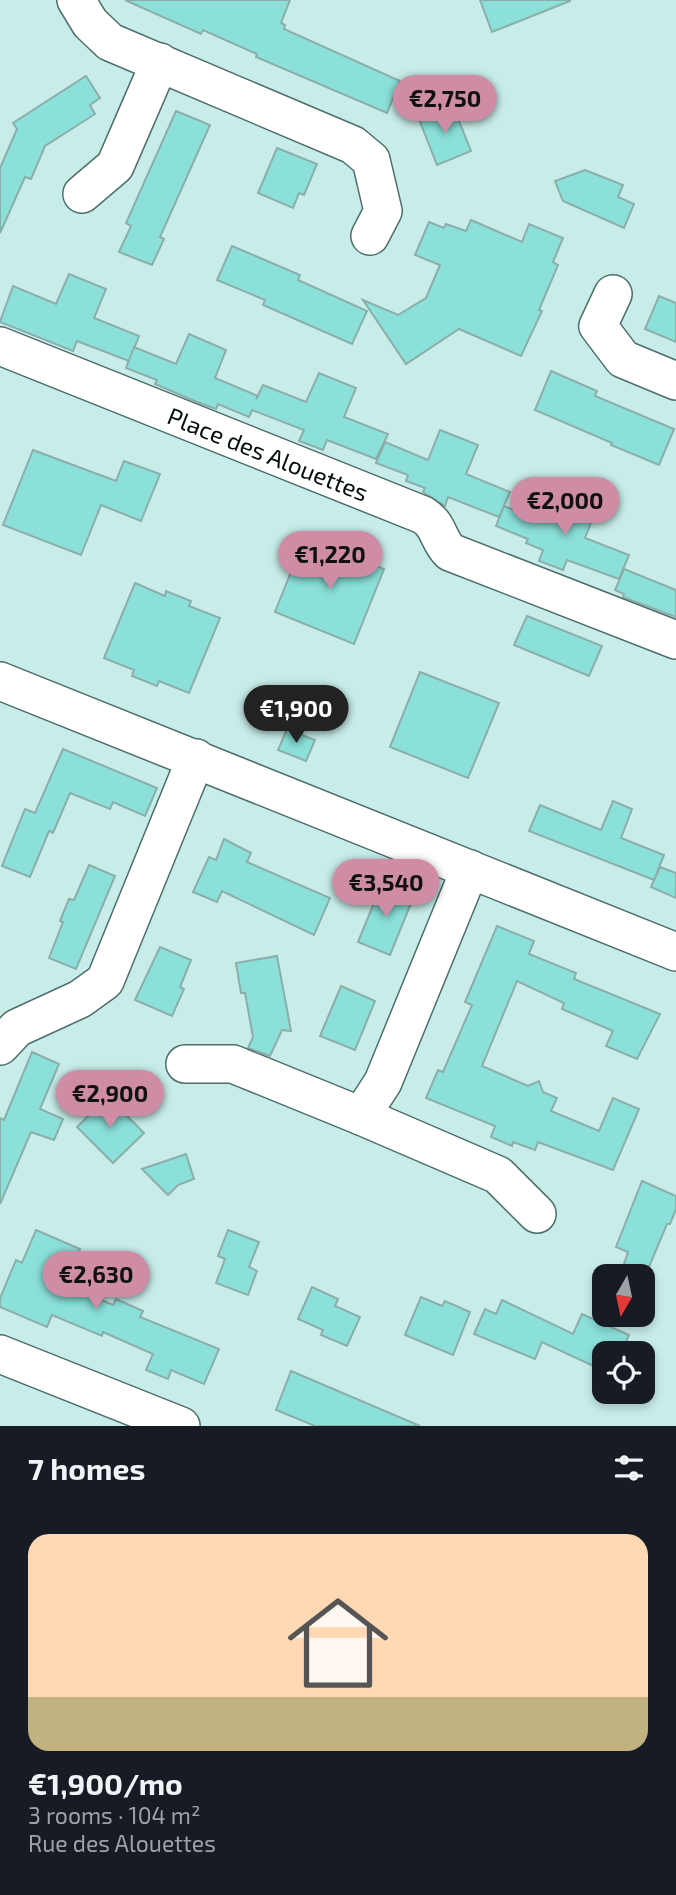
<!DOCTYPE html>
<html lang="en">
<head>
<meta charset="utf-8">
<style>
	body { margin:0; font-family:"Exo 2",sans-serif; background:#20242c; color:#f1f3f6; height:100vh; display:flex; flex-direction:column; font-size:26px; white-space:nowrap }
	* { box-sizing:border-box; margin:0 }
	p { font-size:23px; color:#9ea1a6 }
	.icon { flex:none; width:38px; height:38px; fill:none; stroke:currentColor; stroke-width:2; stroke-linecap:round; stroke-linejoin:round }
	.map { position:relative; height:1426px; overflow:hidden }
	.drawer { display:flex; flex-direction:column; background:#171b24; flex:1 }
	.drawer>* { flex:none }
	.needle { width:46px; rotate:189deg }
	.fabs { position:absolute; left:592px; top:1264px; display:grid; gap:14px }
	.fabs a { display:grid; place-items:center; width:63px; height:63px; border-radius:14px; background:#171b24; box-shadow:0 4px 10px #0003; font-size:35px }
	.price { position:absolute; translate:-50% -60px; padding:0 16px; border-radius:24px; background:#cf8ca5; color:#111; font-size:23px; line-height:46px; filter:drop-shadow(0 2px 4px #0008) }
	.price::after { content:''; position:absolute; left:50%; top:42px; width:21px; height:16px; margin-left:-10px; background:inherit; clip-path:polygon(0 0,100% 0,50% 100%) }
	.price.active { background:#222; color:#fff }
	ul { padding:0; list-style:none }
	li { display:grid; align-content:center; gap:14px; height:371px; padding:0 28px }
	li span { display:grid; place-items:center; height:217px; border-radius:21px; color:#555 }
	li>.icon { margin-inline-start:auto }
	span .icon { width:126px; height:126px; fill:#fffc; stroke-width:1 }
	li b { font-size:30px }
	h2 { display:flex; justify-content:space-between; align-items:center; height:84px; padding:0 28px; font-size:30px }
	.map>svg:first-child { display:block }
	.building { fill:#8be1da; stroke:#8baeaa; stroke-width:2 }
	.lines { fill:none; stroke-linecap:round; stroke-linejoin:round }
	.minor-casing { stroke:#4e6e6b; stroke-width:40 }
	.minor { stroke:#fff; stroke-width:37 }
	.labels { text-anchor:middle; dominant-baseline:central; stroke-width:5; stroke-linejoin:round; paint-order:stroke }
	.street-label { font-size:24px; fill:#030e0d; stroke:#c8ede9 }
</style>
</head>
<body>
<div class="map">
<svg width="676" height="1426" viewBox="0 0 676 1426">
	<rect width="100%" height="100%" fill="#c8ede9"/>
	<g class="building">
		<path d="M125,0H290L281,23L285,25L284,29L400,81L387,113L256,57L257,54L203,30L201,34Z"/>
		<path d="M480,0H570V1L492,32Z"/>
		<path d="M86,76L100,98L90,105L95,114L45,146L31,179L25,177L0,233V168L17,129L13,123Z"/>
		<path d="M453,106L471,151L437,165L419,119Z"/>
		<path d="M176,111L210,125L160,237L164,239L152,265L119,252L131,226L126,223Z"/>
		<path d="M277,148L317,164L304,195L299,193L293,208L258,193Z"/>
		<path d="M585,170L623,185L618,197L634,204L624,228L563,201L555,181Z"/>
		<path d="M471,220L522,242L529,224L563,238L553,262L558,265L539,310L542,311L521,356L459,329L406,364L363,300L398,315L426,298L440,265L415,255L429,222L444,228L446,224L466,231Z"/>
		<path d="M232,246L300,275L298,280L367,311L352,344L263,305L265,300L217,280Z"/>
		<path d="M69,274L106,289L94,318L139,336L129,361L77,341L73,351L0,322L13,286L56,304Z"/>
		<path d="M659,296L676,303V342L645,329Z"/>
		<path d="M189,334L226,350L215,378L258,396L256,399L263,385L306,402L319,373L356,388L344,417L388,434L376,459L327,440L323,450L299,441L304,430L252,410L249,417L218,404L216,409L197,402L155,384L157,380L126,368L134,347L176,364Z"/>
		<path d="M551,371L597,391L595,396L674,429L659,465L611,445L612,443L535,410Z"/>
		<path d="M440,430L478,445L466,474L510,492L499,517L448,497L445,506L423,492L425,488L406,481L408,475L376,463L385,442L428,460Z"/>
		<path d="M33,450L116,481L124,461L160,474L141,521L101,505L81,555L3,525Z"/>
		<path d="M559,493L597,508L585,538L629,555L619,579L567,560L563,570L539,561L543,550L526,543L528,539L496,526L504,506L547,523Z"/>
		<path d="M305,537L384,569L354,644L275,612Z"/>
		<path d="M624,569L676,590V617L623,597L624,594L615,590Z"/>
		<path d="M135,583L165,596L166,591L191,601L189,606L220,618L189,693L159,681L157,686L132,676L134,670L104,658Z"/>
		<path d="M527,616L602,646L589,676L514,645Z"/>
		<path d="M420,672L499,703L468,778L390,747Z"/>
		<path d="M287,729L315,740L306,761L278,750Z"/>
		<path d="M63,749L157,788L145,816L113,802L110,809L70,793L53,833L49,831L30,877L2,866L25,809L35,813Z"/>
		<path d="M613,801L632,809L621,838L664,855L654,880L529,831L540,805L601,830Z"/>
		<path d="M224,839L251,853L247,862L330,898L314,935L222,891L217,902L193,892L209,857L216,860Z"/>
		<path d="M89,865L115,876L76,969L49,958L63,922L60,921L69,899L74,900Z"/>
		<path d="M660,867L676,873V898L651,887Z"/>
		<path d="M382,883L414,896L390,955L358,942Z"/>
		<path d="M497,926L534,941L529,954L576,973L574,979L660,1014L637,1059L606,1046L613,1031L562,1009L564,1003L517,981L482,1066L528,1086L539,1081L543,1092L557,1098L551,1111L599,1131L613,1098L639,1109L613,1170L538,1142L535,1150L513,1142L512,1146L491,1137L495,1126L426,1098L438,1070L443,1072L472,1005L465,1002Z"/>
		<path d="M160,947L191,960L180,987L184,989L172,1016L135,1000Z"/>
		<path d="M277,956L291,1031L282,1030L270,1056L248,1048L253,1037L245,993H241L236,963Z"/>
		<path d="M341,986L375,1001L355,1050L320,1036Z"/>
		<path d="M32,1052L59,1064L40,1109L63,1119L54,1140L31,1132L0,1204V1118L4,1120Z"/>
		<path d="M108,1097L144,1133L113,1163L77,1127Z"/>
		<path d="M186,1154L194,1179L178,1185L168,1195L142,1169Z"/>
		<path d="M642,1181L676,1196V1209L670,1224H667L646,1274L624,1264L628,1252L616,1247Z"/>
		<path d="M36,1230L80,1249L65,1285L113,1305L116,1299L143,1311L140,1317L219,1349L204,1384L171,1370L168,1379L146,1370L153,1354L103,1332L102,1336L52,1315L47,1327L0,1307V1298L16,1260L22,1263Z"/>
		<path d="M228,1230L259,1242L249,1267L257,1271L248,1295L216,1283L225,1259L218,1256Z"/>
		<path d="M312,1287L338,1299L335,1306L360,1317L347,1346L321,1335L323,1330L298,1319Z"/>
		<path d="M421,1297L442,1306L445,1301L470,1312L453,1355L405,1335Z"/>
		<path d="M502,1300L573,1334L582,1314L629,1335L621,1353H604V1371L542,1342L535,1359L474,1334L485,1309L496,1314Z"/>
		<path d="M291,1371L420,1426H315L276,1410Z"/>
	</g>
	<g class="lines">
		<g class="minor-casing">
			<g id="minor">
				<path d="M76,0L90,23L110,42L353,145L371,160L383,211L370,236"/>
				<path d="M82,194L115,166L160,62"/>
				<path d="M613,294L598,326L623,359L676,381"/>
				<path id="s1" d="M0,346L423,515C440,526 437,539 450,552L676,640"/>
				<path d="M0,681L676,952"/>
				<path d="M0,1046L17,1028L80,999L105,981L196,758"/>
				<path d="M185,1064H233L361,1116L498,1175L537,1214"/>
				<path d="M361,1116L383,1082L470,869"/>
				<path d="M0,1354L181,1426"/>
			</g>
		</g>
		<use href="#minor" class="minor"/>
	</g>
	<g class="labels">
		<g class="street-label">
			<text stroke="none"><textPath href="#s1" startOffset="289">Place des Alouettes</textPath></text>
		</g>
	</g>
</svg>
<div class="fabs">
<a><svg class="needle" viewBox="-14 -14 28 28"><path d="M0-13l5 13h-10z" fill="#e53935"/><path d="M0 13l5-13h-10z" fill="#9ea1a6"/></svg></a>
<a><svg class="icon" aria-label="locate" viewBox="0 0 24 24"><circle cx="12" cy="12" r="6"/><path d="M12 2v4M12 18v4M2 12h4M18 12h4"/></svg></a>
</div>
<b class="price" style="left:445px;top:135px">€2,750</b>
<b class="price" style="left:565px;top:537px">€2,000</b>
<b class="price" style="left:330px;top:591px">€1,220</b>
<b class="price active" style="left:296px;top:745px">€1,900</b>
<b class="price" style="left:386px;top:919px">€3,540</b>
<b class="price" style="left:110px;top:1130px">€2,900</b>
<b class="price" style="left:96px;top:1311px">€2,630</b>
</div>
<section class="drawer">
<h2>7 homes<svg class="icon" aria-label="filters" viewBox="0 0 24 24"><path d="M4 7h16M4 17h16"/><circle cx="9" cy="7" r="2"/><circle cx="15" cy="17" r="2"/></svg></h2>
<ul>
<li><span style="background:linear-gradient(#ffd9b3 75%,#c2b280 0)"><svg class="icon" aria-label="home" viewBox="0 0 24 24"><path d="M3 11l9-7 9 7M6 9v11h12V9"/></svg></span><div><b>€1,900/mo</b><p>3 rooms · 104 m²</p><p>Rue des Alouettes</p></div></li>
</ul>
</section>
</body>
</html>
